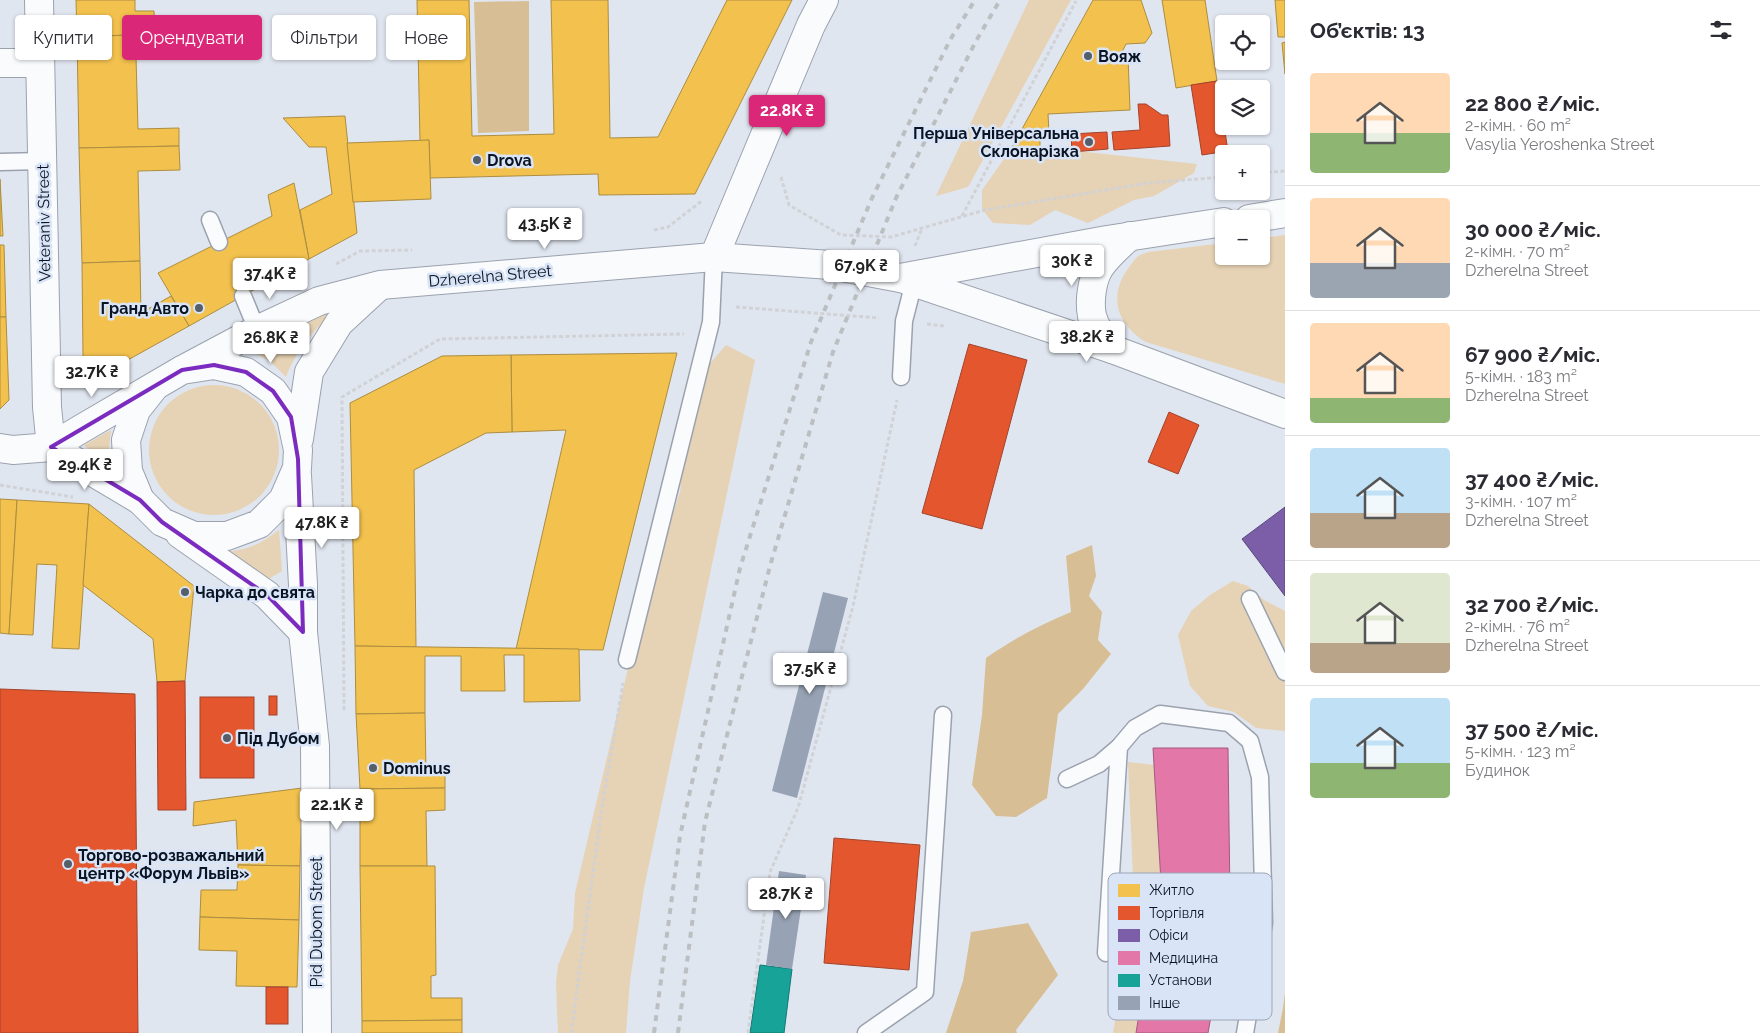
<!DOCTYPE html>
<html lang="uk">
<head>
<meta charset="utf-8">
<style>
	body { margin:0; font-family:Raleway,sans-serif; background:#f2f2f3; color:#2b2b33; height:100vh; display:flex; flex-direction:column; font-size:19px; white-space:nowrap }
	* { box-sizing:border-box; margin:0 }
	p { font-size:16px; color:#7c7c81 }
	.icon { flex:none; width:28px; height:28px; fill:none; stroke:currentColor; stroke-width:2; stroke-linecap:round; stroke-linejoin:round }
	.map { position:relative; flex:1; overflow:hidden }
	.details { display:flex; flex-direction:column; background:#fff; width:475px }
	.details>* { flex:none }
	.top-card { position:absolute; left:15px; top:15px; width:475px; height:45px; display:flex; gap:10px }
	.fabs { position:absolute; left:1215px; top:15px; display:grid; gap:10px }
	.fabs a { display:grid; place-items:center; width:55px; height:55px; border-radius:5px; background:#fff; box-shadow:0 1px 4px #0004; font-size:25px }
	.price { position:absolute; translate:-50% -42px; padding:0 11px; border-radius:5px; background:#fff; color:#222; font-size:16px; line-height:32px; filter:drop-shadow(0 1px 2px #0008) }
	.price::after { content:''; position:absolute; left:50%; top:30px; width:15px; height:11px; margin-left:-8px; background:inherit; clip-path:polygon(0 0,100% 0,50% 100%) }
	.price.current { background:#db2777; color:#fff }
	ul { padding:0; list-style:none }
	li { display:flex; align-items:center; gap:15px; height:125px; padding:0 25px }
	li+li { border-top:1px solid #e1e1e2 }
	li span { display:grid; place-items:center; flex:none; width:140px; height:100px; border-radius:5px; color:#555 }
	li>.icon { margin-inline-start:auto }
	span .icon { width:60px; height:60px; fill:#fffc; stroke-width:1 }
	li b { font-size:21px }
	h2 { display:flex; justify-content:space-between; align-items:center; height:60px; padding:0 25px; font-size:21px }
	.chip { padding:0 18px; border-radius:5px; background:#fff; box-shadow:0 1px 4px #0004; font-size:18px; line-height:45px }
	.chip.current { background:#db2777; color:#fff }
	main { display:flex; flex:1; min-height:0 }
	.map>svg:first-child { display:block }
	.green { fill:#e6d2b4 }
	.forest { fill:#d8be95 }
	.homes { fill:#f2c14e; stroke:#ac8d41 }
	.shops { fill:#e4572e; stroke:#a3432b }
	.offices { fill:#7b5ea7; stroke:#59487f }
	.health { fill:#e377a8; stroke:#a25980 }
	.public { fill:#17a398; stroke:#137875 }
	.building { fill:#97a3b4 }
	.lines { fill:none; stroke-linecap:round; stroke-linejoin:round }
	.service-casing { stroke:#9ba2ae; stroke-width:19 }
	.minor-casing { stroke:#9ba2ae; stroke-width:30 }
	.tertiary-casing { stroke:#9ba2ae; stroke-width:30 }
	.path { stroke:#d1d2d6; stroke-width:3; stroke-dasharray:4 2.5; stroke-linecap:butt }
	.service { stroke:#fafbfd; stroke-width:16 }
	.minor { stroke:#fafbfd; stroke-width:28 }
	.tertiary { stroke:#fafbfd; stroke-width:28 }
	.rail { stroke:#bcbfc2; stroke-width:4; stroke-dasharray:6 6; stroke-linecap:butt }
	.marked { fill:none; stroke:#7b2cbf; stroke-width:4; stroke-linejoin:round }
	.poi-dot { fill:#555e6b; stroke:#d9e5f7; stroke-width:2 }
	.labels { text-anchor:middle; dominant-baseline:central; stroke-width:5; stroke-linejoin:round; paint-order:stroke }
	.poi-label { font-size:16px; font-weight:bold; fill:#0a1423; stroke:#d9e5f7; text-anchor:start }
	.street-label { font-size:16px; fill:#0a1423; stroke:#d9e5f7 }
	.key { fill:#d9e5f7; stroke:#9ba6b7; stroke-width:1 }
	.key-label { font-size:14px; fill:#0a1423 }
</style>
</head>
<body>
<main>
<div class="map">
<svg width="1285" height="1033" viewBox="0 0 1285 1033">
	<rect width="100%" height="100%" fill="#e0e6f0"/>
	<g class="green">
		<path d="M1029,0H1071L968,187L936,196Z"/>
		<path d="M1040,147L1197,164L1194,173L1154,196L1134,200L1088,223L1055,210L1030,225L993,223L982,209V190L1011,149Z"/>
		<path d="M1285,235V384L1146,342C1118,325 1108,298 1127,270C1130,266 1135,258 1140,255C1147,251 1158,251 1166,250C1185,248 1205,245 1224,243V256H1261V238Z"/>
		<path d="M331,310L333,313C311,333 297,349 286,377L271,362L253,352Z"/>
		<path d="M726,345L755,360L644,888L630,981L626,1033H558L556,983L558,965L573,929L575,893L642,609L680,492L688,424L700,375Z"/>
		<circle cx="214" cy="450" r="65"/>
		<path d="M111,430L109,448L112,472L84,445Z"/>
		<path d="M279,530L282,571L267,580L227,552C251,549 260,544 279,530Z"/>
		<path d="M1233,581L1248,586L1264,600L1285,611V731L1256,728L1234,712L1208,706L1190,686L1178,635L1191,611L1210,595Z"/>
		<path d="M1128,762L1155,765L1161,882L1133,878Z"/>
		<path d="M1128,945L1150,948L1136,1033H1113Z"/>
	</g>
	<g class="forest">
		<path d="M529,1V131L478,133L474,2Z"/>
		<path d="M1092,545L1096,576L1089,596L1102,612L1098,640L1111,654L1083,689L1058,714L1047,798L1016,817L996,816L972,785L982,715L986,658C1013,639 1040,625 1071,612L1066,556Z"/>
		<path d="M1028,923L1058,975L1016,1030L1017,1033H946L963,981L971,932Z"/>
		<path d="M1285,992V1033H1278L1283,1008Z"/>
	</g>
	<g class="homes">
		<path d="M76,0H135V11H154L155,34L77,37Z"/>
		<path d="M417,0H469L472,136L554,134L551,0H608L610,138L658,137L727,0H792L695,194L599,195L598,174L430,178L429,140L420,141Z"/>
		<path d="M1093,0H1141L1152,33L1145,43L1126,44L1120,56H1128L1130,110L1048,114L1049,133H1040V147L1011,149Z"/>
		<path d="M1162,0H1205L1217,81L1176,88Z"/>
		<path d="M1275,0H1285V37H1278Z"/>
		<path d="M155,34V56L136,57L138,129L179,128V146L79,148L77,37Z"/>
		<path d="M1285,42V74L1282,43Z"/>
		<path d="M345,116L357,233L309,259L300,210L332,194L326,147H309L283,118Z"/>
		<path d="M429,140L431,199L353,202L347,143Z"/>
		<path d="M179,146L180,170L138,171L140,261L82,263L79,148Z"/>
		<path d="M0,179L3,236H0Z"/>
		<path d="M294,183L309,259L189,326L158,273L272,216L268,195Z"/>
		<path d="M0,245H4L6,317H0Z"/>
		<path d="M140,261L141,313L171,296L189,326L108,371L83,357L82,263Z"/>
		<path d="M0,317H6L9,400L0,409Z"/>
		<path d="M677,353L603,650L516,649L566,430L512,432L511,355Z"/>
		<path d="M511,355L512,432L486,433L414,470L416,647L355,646L350,403L442,356Z"/>
		<path d="M0,499L17,500L9,634L0,633Z"/>
		<path d="M17,500L89,504L79,649L52,648L57,565L37,564L33,635L9,634Z"/>
		<path d="M89,504L194,586L185,681L157,682L153,639L83,585Z"/>
		<path d="M355,646L579,649L580,701L524,702V655H504L505,691H461V656H425V713L356,714Z"/>
		<path d="M425,713L426,771H445V788L360,789L356,714Z"/>
		<path d="M302,788L300,866L238,865L236,820L193,826L194,802Z"/>
		<path d="M445,788V810L426,811L427,866H360V789Z"/>
		<path d="M238,865L300,866L299,920L200,917L201,890H237Z"/>
		<path d="M360,866H435L436,975L431,976V998H462V1020L362,1021Z"/>
		<path d="M200,917L299,920L297,987L236,986L237,951L199,950Z"/>
		<path d="M462,1020V1033H362V1021Z"/>
	</g>
	<g class="shops">
		<path d="M1217,81L1228,151L1202,155L1191,85Z"/>
		<path d="M1138,104H1146L1162,115H1168L1170,146L1114,150L1112,132L1140,130Z"/>
		<path d="M1107,132L1108,149L1072,152L1071,134Z"/>
		<path d="M969,344L1027,360L982,529L922,513Z"/>
		<path d="M1169,412L1199,425L1178,474L1148,462Z"/>
		<path d="M185,681L186,810H158L157,682Z"/>
		<path d="M0,689L135,694L138,1033H0Z"/>
		<rect x="269" y="696" width="8" height="19"/>
		<rect x="200" y="697" width="54" height="81"/>
		<path d="M834,838L920,845L909,970L824,963Z"/>
		<rect x="266" y="987" width="22" height="37"/>
	</g>
	<path class="offices" d="M1285,507V596L1242,539Z"/>
	<path class="health" d="M1153,748H1228L1230,897L1254,903L1239,998L1215,994L1208,1033H1136L1150,948L1112,942L1117,876L1161,882Z"/>
	<path class="public" d="M760,965L792,969L784,1033H750Z"/>
	<g class="building">
		<path d="M823,592L848,598L797,798L772,791Z"/>
		<path d="M779,871L806,875L792,969L766,965Z"/>
	</g>
	<g class="lines">
		<g class="service-casing">
			<g id="service">
				<path d="M0,162L42,161"/>
				<path d="M210,220L219,242"/>
				<path d="M243,296L257,330"/>
				<path d="M901,377L904,321L914,282"/>
				<path d="M1250,599L1285,672"/>
				<path d="M627,660L711,322L714,257"/>
				<path d="M1067,779L1099,764L1119,747"/>
				<path d="M1106,953L1119,747L1135,728L1160,714L1229,723L1250,741L1260,777L1264,923L1245,1033"/>
				<path d="M866,1033L925,992L943,715"/>
			</g>
		</g>
		<g class="minor-casing">
			<g id="minor">
				<path d="M39,0L47,407L51,447"/>
				<path d="M0,63H40"/>
			</g>
		</g>
		<g class="tertiary-casing">
			<g id="tertiary">
				<path d="M1249,219L1285,213"/>
				<path d="M714,257L811,25L824,0"/>
				<path d="M904,279L1112,349L1285,414"/>
				<path d="M1112,349C1104,340 1095,328 1092,316C1089,301 1092,279 1100,267C1108,255 1119,246 1130,236"/>
				<path d="M182,370L257,330L319,301L380,285L714,257L831,265L900,278L1107,240L1224,222"/>
				<path d="M299,439L309,372L339,323L377,288"/>
				<path d="M51,447L140,500"/>
				<path d="M0,448L13,450L51,447L81,429L182,370L214,365L246,372L273,391L291,417L298,450L297,468L283,500L259,524L227,536H194L162,522L140,500L128,471L126,440L136,410L155,386"/>
				<path d="M297,475L303,585V632L315,746L317,1033"/>
				<path d="M180,534L267,595L303,632"/>
			</g>
		</g>
		<g class="path">
			<path d="M1261,173L1285,171"/>
			<path d="M781,177L789,205L841,235L891,237L985,210L1148,183L1224,177"/>
			<path d="M962,216L1076,1"/>
			<path d="M654,230L668,227L703,200"/>
			<path d="M915,246L922,228"/>
			<path d="M336,264L360,251L412,250"/>
			<path d="M736,307L879,318"/>
			<path d="M927,324L944,326"/>
			<path d="M0,485L73,497"/>
			<path d="M344,710L342,397L440,339L684,334"/>
			<path d="M571,1033L602,807L623,683"/>
			<path d="M748,1033L770,872L798,808L853,606L897,400"/>
		</g>
		<use href="#service" class="service"/>
		<use href="#minor" class="minor"/>
		<use href="#tertiary" class="tertiary"/>
		<g class="rail">
			<path d="M654,1033L680,836L740,568L811,342L872,198L950,40L975,0"/>
			<path d="M678,1033L705,822L770,566L833,352L896,198L976,41L1000,0"/>
		</g>
	</g>
	<path class="marked" d="M214,365L246,372L273,391L291,417L298,459L303,632L267,595L162,522L140,500L51,447L182,370Z"/>
	<g class="poi-dot">
		<circle cx="1088" cy="56" r="5"/>
		<circle cx="1089" cy="142" r="5"/>
		<circle cx="477" cy="160" r="5"/>
		<circle cx="199" cy="308" r="5"/>
		<circle cx="185" cy="592" r="5"/>
		<circle cx="227" cy="738" r="5"/>
		<circle cx="373" cy="768" r="5"/>
		<circle cx="68" cy="864" r="5"/>
	</g>
	<g class="labels">
		<g class="poi-label">
			<text x="1098" y="56">Вояж</text>
			<text x="1079" y="133" text-anchor="end">Перша Універсальна<tspan x="1079" dy="18">Склонарізка</tspan></text>
			<text x="487" y="160">Drova</text>
			<text x="189" y="308" text-anchor="end">Гранд Авто</text>
			<text x="195" y="592">Чарка до свята</text>
			<text x="237" y="738">Під Дубом</text>
			<text x="383" y="768">Dominus</text>
			<text x="78" y="855">Торгово-розважальний<tspan x="78" dy="18">центр «Форум Львів»</tspan></text>
		</g>
		<g class="street-label">
			<text transform="translate(44 223) rotate(-91)">Veteraniv Street</text>
			<text transform="translate(490 276) rotate(-5)">Dzherelna Street</text>
			<text transform="translate(316 922) rotate(-90)">Pid Dubom Street</text>
		</g>
	</g>
	<rect x="1108" y="873" width="164" height="147" rx="8" class="key"/>
	<rect x="1118" y="884" width="22" height="13" fill="#f2c14e"/>
	<rect x="1118" y="906" width="22" height="14" fill="#e4572e"/>
	<rect x="1118" y="929" width="22" height="13" fill="#7b5ea7"/>
	<rect x="1118" y="951" width="22" height="14" fill="#e377a8"/>
	<rect x="1118" y="974" width="22" height="13" fill="#17a398"/>
	<rect x="1118" y="996" width="22" height="14" fill="#97a3b4"/>
	<g class="key-label">
		<text x="1149" y="895">Житло</text>
		<text x="1149" y="918">Торгівля</text>
		<text x="1149" y="940">Офіси</text>
		<text x="1149" y="963">Медицина</text>
		<text x="1149" y="985">Установи</text>
		<text x="1149" y="1008">Інше</text>
	</g>
</svg>
<div class="fabs">
<a><svg class="icon" aria-label="locate" viewBox="0 0 24 24"><circle cx="12" cy="12" r="6"/><path d="M12 2v4M12 18v4M2 12h4M18 12h4"/></svg></a>
<a><svg class="icon" aria-label="layers" viewBox="0 0 24 24"><path d="M12 4l9 5-9 5-9-5zM3 14l9 5 9-5"/></svg></a>
<a>+</a>
<a>−</a>
</div>
<b class="price current" style="left:787px;top:137px">22.8K ₴</b>
<b class="price" style="left:545px;top:250px">43.5K ₴</b>
<b class="price" style="left:1072px;top:287px">30K ₴</b>
<b class="price" style="left:861px;top:292px">67.9K ₴</b>
<b class="price" style="left:270px;top:300px">37.4K ₴</b>
<b class="price" style="left:1087px;top:363px">38.2K ₴</b>
<b class="price" style="left:271px;top:364px">26.8K ₴</b>
<b class="price" style="left:92px;top:398px">32.7K ₴</b>
<b class="price" style="left:85px;top:491px">29.4K ₴</b>
<b class="price" style="left:322px;top:549px">47.8K ₴</b>
<b class="price" style="left:810px;top:695px">37.5K ₴</b>
<b class="price" style="left:337px;top:831px">22.1K ₴</b>
<b class="price" style="left:786px;top:920px">28.7K ₴</b>
<div class="top-card">
<a class="chip">Купити</a>
<a class="chip current">Орендувати</a>
<a class="chip">Фільтри</a>
<a class="chip">Нове</a>
</div>
</div>
<section class="details">
<h2>Об’єктів: 13<svg class="icon" aria-label="filters" viewBox="0 0 24 24"><path d="M4 7h16M4 17h16"/><circle cx="9" cy="7" r="2"/><circle cx="15" cy="17" r="2"/></svg></h2>
<ul>
<li><span style="background:linear-gradient(#ffd9b3 60%,#8fb573 0)"><svg class="icon" aria-label="home" viewBox="0 0 24 24"><path d="M3 11l9-7 9 7M6 9v11h12V9"/></svg></span><div><b>22 800 ₴/міс.</b><p>2-кімн. · 60 m²</p><p>Vasylia Yeroshenka Street</p></div></li>
<li><span style="background:linear-gradient(#ffd9b3 65%,#9aa5b1 0)"><svg class="icon" aria-label="home" viewBox="0 0 24 24"><path d="M3 11l9-7 9 7M6 9v11h12V9"/></svg></span><div><b>30 000 ₴/міс.</b><p>2-кімн. · 70 m²</p><p>Dzherelna Street</p></div></li>
<li><span style="background:linear-gradient(#ffd9b3 75%,#8fb573 0)"><svg class="icon" aria-label="home" viewBox="0 0 24 24"><path d="M3 11l9-7 9 7M6 9v11h12V9"/></svg></span><div><b>67 900 ₴/міс.</b><p>5-кімн. · 183 m²</p><p>Dzherelna Street</p></div></li>
<li><span style="background:linear-gradient(#bfe0f5 65%,#b9a48a 0)"><svg class="icon" aria-label="home" viewBox="0 0 24 24"><path d="M3 11l9-7 9 7M6 9v11h12V9"/></svg></span><div><b>37 400 ₴/міс.</b><p>3-кімн. · 107 m²</p><p>Dzherelna Street</p></div></li>
<li><span style="background:linear-gradient(#dfe7d0 70%,#b9a48a 0)"><svg class="icon" aria-label="home" viewBox="0 0 24 24"><path d="M3 11l9-7 9 7M6 9v11h12V9"/></svg></span><div><b>32 700 ₴/міс.</b><p>2-кімн. · 76 m²</p><p>Dzherelna Street</p></div></li>
<li><span style="background:linear-gradient(#bfe0f5 65%,#8fb573 0)"><svg class="icon" aria-label="home" viewBox="0 0 24 24"><path d="M3 11l9-7 9 7M6 9v11h12V9"/></svg></span><div><b>37 500 ₴/міс.</b><p>5-кімн. · 123 m²</p><p>Будинок</p></div></li>
</ul>
</section>
</main>
</body>
</html>
